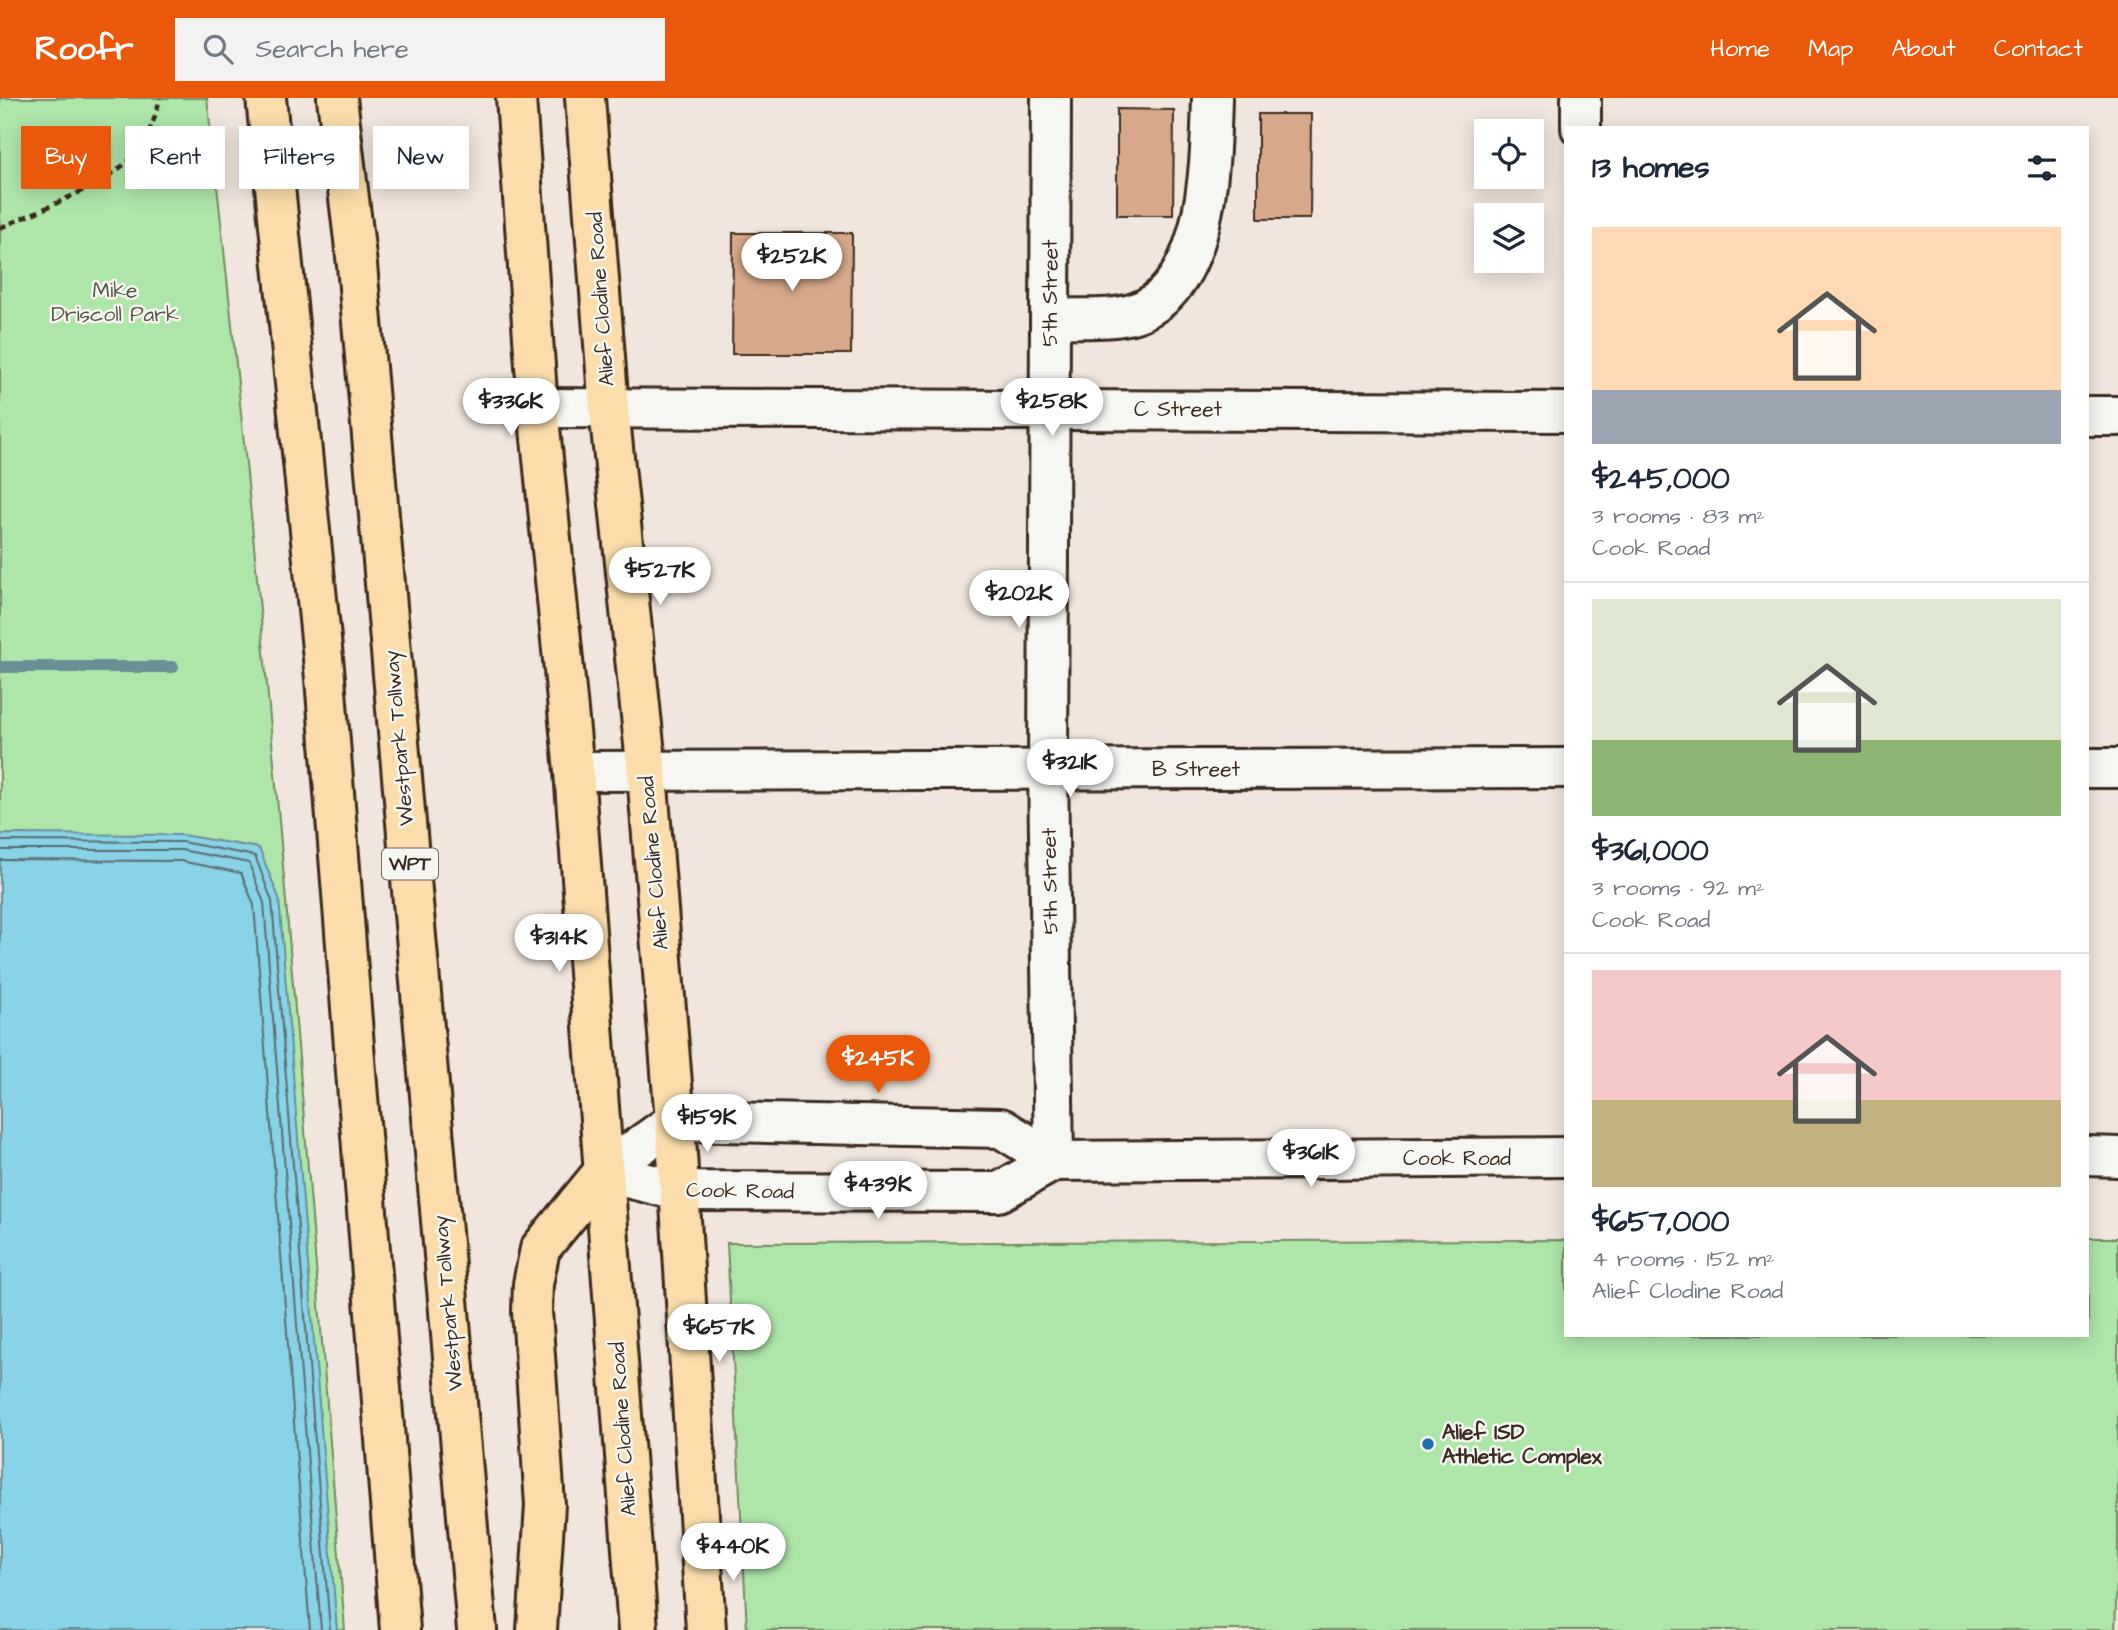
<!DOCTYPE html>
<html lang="en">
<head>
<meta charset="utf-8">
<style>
	body { margin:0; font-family:"Architects Daughter",sans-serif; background:#f2f2f3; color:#1f2937; height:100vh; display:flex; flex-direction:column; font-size:26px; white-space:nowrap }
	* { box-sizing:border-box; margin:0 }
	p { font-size:23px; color:#747a83 }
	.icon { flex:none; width:38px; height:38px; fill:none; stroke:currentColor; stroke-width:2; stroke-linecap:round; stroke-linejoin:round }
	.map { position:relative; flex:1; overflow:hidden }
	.side { position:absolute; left:1564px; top:28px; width:525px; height:1211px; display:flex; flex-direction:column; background:#fff; border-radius:0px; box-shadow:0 4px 18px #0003 }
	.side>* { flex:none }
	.top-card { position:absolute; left:21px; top:28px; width:665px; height:63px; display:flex; gap:14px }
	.fabs { position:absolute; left:1474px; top:21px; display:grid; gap:14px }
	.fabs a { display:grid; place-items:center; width:70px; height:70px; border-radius:0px; background:#fff; box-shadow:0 4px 18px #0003; font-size:35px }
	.price { position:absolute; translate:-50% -60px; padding:0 16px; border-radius:24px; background:#fff; color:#222; font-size:23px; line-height:46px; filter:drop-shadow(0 2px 4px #0008) }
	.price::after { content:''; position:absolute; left:50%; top:42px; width:21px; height:16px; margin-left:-10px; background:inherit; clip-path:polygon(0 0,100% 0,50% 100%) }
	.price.current { background:#ea580c; color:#fff }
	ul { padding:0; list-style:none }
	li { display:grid; align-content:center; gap:14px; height:371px; padding:0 28px }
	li+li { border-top:2px solid #e0e1e3 }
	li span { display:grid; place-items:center; height:217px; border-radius:0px; color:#555 }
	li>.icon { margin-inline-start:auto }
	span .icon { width:126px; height:126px; fill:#fffc; stroke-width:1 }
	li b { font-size:30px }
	h2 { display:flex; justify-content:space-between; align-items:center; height:84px; padding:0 28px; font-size:30px }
	.pill { padding:0 24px; border-radius:0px; background:#fff; box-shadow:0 4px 18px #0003; font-size:24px; line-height:63px }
	.pill.current { background:#ea580c; color:#fff }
	header { display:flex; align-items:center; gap:42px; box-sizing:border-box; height:98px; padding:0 35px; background:#ea580c; color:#fff }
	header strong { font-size:33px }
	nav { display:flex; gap:38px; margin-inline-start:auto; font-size:24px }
	.search { width:490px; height:63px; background:#f2f2f3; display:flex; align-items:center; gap:18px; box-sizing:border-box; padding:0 24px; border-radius:0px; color:#747a83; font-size:26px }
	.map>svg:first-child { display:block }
	.green { fill:#aee6aa; stroke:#748864; stroke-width:2 }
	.water { fill:#88d3e8; stroke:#698f97; stroke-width:2 }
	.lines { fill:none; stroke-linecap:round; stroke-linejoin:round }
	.shore { stroke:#5a6e6f; stroke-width:2 }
	.stream { stroke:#698f97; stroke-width:12 }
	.building { fill:#d8a88a; stroke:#3b2a1e; stroke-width:2 }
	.minor-casing { stroke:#3b2a1e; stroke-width:44 }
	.major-casing { stroke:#3b2a1e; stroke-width:44 }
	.highway-casing { stroke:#3b2a1e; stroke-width:44 }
	.path { stroke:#3b2a1e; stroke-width:4.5; stroke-dasharray:7 5; stroke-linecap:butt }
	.minor { stroke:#f6f6f2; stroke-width:38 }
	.major { stroke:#faddab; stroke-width:38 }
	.highway { stroke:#faddab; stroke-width:38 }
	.poi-dot { fill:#1f6fb2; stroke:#f6f6f2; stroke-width:2.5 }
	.labels { text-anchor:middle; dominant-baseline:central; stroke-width:5; stroke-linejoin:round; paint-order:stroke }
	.shield { fill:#f6f6f2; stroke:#73675e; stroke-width:2 }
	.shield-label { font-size:19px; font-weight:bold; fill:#3b2a1e }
	.park-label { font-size:21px; fill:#585941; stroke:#f6f6f2 }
	.street-label { font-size:21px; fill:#3b2a1e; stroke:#f6f6f2 }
	.poi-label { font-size:21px; font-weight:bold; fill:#3b2a1e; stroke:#f6f6f2; text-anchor:start }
</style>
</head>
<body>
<header>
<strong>Roofr</strong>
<div class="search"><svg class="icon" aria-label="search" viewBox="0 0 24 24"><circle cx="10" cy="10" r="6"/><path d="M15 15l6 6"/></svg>Search here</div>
<nav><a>Home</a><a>Map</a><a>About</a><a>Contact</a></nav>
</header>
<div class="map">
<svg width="2118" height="1532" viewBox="0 0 2118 1532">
	<rect width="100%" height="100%" fill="#f0e6dd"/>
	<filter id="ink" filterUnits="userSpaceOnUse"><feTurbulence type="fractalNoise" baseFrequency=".0143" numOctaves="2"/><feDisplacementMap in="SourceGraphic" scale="14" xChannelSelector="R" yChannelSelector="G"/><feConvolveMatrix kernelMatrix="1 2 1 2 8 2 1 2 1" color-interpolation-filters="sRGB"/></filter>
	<g filter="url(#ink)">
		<g class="green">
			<path d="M0,0H207C266,509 304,1021 345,1532H0Z"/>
			<path d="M2088,1140H2118V1455L2115,1532H747L727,1145L1566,1142V1237H2088Z"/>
		</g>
		<path class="water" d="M0,736L182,737L259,750L279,800L337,1532H0Z"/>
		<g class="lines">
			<g class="shore">
				<path d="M0,743L182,744L255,758L272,803L330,1532"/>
				<path d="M0,752H181L249,765L264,805L321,1532"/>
				<path d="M0,762L180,763L241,775L254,807L310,1532"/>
			</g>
			<path class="stream" d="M0,569H173"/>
		</g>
		<g class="building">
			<path d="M1117,11L1174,12L1173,117H1117Z"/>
			<path d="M1258,16H1311L1310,121H1258Z"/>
			<path d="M733,135H852L851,256H732Z"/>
		</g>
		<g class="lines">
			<g class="minor-casing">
				<g id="minor">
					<path d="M1051,0L1048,671L1054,1063"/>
					<path d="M1581,30V0"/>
					<path d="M1050,221C1077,219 1110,223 1135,215C1210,190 1210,63 1212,0"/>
					<path d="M538,310L1566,314"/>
					<path d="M2088,318H2118"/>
					<path d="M2088,670H2118"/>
					<path d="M574,673L1566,670"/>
					<path d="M2088,1058L2118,1059"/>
					<path d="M603,1074L680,1093L999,1094L1054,1063L1566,1059"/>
					<path d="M603,1074L675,1023L1001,1030L1054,1063"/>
				</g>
			</g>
			<g class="major-casing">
				<g id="major">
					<path d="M516,0L538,310L574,673L638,1532"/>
					<path d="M585,0L609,311L647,675L675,1023L706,1532"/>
				</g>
			</g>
			<g class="highway-casing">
				<g id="highway">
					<path d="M266,0L325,580L400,1532"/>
					<path d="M337,0L357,167L477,1532"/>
					<path d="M537,1532L545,1407L532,1213L533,1186L540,1151L603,1074"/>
				</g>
			</g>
			<path class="path" d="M0,130C37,113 118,83 140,50C150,35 156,17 160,0"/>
			<use href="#minor" class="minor"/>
			<use href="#major" class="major"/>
			<use href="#highway" class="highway"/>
		</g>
	</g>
	<circle class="poi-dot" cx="1428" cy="1346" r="7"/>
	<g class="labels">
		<rect class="shield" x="382" y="750.5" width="56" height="31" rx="5"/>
		<g class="shield-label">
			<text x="410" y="766">WPT</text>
		</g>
		<g class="park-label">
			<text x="115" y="192">Mike<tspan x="115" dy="24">Driscoll Park</tspan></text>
		</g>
		<g class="street-label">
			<text transform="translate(1050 195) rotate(-90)">5th Street</text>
			<text transform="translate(601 201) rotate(-94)">Alief Clodine Road</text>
			<text x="1178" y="311">C Street</text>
			<text transform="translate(399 640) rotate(-95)">Westpark Tollway</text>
			<text x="1196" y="671">B Street</text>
			<text transform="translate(654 765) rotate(-95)">Alief Clodine Road</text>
			<text transform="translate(1050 783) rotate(-91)">5th Street</text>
			<text x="1457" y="1060">Cook Road</text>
			<text transform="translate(740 1093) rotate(1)">Cook Road</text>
			<text transform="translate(448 1205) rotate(-95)">Westpark Tollway</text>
			<text transform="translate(623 1331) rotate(-94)">Alief Clodine Road</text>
		</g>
		<g class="poi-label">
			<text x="1442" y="1334">Alief ISD<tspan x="1442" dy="24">Athletic Complex</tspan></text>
		</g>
	</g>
</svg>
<div class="fabs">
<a><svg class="icon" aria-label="locate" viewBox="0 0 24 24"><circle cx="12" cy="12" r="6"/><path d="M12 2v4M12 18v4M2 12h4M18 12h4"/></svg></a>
<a><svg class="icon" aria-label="layers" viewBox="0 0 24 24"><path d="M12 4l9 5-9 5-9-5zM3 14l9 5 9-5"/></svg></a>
</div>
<b class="price" style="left:792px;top:195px">$252K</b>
<b class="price" style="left:511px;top:340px">$336K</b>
<b class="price" style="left:1052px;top:340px">$258K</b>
<b class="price" style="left:660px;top:509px">$527K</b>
<b class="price" style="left:1019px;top:532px">$202K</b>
<b class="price" style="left:1070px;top:701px">$321K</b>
<b class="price" style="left:559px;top:876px">$314K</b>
<b class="price current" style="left:878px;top:997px">$245K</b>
<b class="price" style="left:707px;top:1056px">$159K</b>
<b class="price" style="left:1311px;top:1091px">$361K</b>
<b class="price" style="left:878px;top:1123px">$439K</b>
<b class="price" style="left:719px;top:1266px">$657K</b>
<b class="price" style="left:733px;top:1485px">$440K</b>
<div class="top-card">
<a class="pill current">Buy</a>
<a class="pill">Rent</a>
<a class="pill">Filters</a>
<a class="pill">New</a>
</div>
<section class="side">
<h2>13 homes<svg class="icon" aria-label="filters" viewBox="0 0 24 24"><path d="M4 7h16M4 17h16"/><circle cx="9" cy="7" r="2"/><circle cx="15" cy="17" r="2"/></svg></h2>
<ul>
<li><span style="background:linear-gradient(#ffd9b3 75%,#9aa5b1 0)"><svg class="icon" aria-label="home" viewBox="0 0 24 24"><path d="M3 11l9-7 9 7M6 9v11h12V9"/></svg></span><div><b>$245,000</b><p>3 rooms · 83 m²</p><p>Cook Road</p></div></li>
<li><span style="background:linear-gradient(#dfe7d0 65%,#8fb573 0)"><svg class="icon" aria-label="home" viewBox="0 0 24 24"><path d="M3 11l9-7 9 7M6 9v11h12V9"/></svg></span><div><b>$361,000</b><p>3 rooms · 92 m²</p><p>Cook Road</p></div></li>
<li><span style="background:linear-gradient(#f6c9c9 60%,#c2b280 0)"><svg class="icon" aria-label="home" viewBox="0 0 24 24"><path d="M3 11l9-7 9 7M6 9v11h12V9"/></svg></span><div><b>$657,000</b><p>4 rooms · 152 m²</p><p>Alief Clodine Road</p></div></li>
</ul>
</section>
</div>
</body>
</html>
